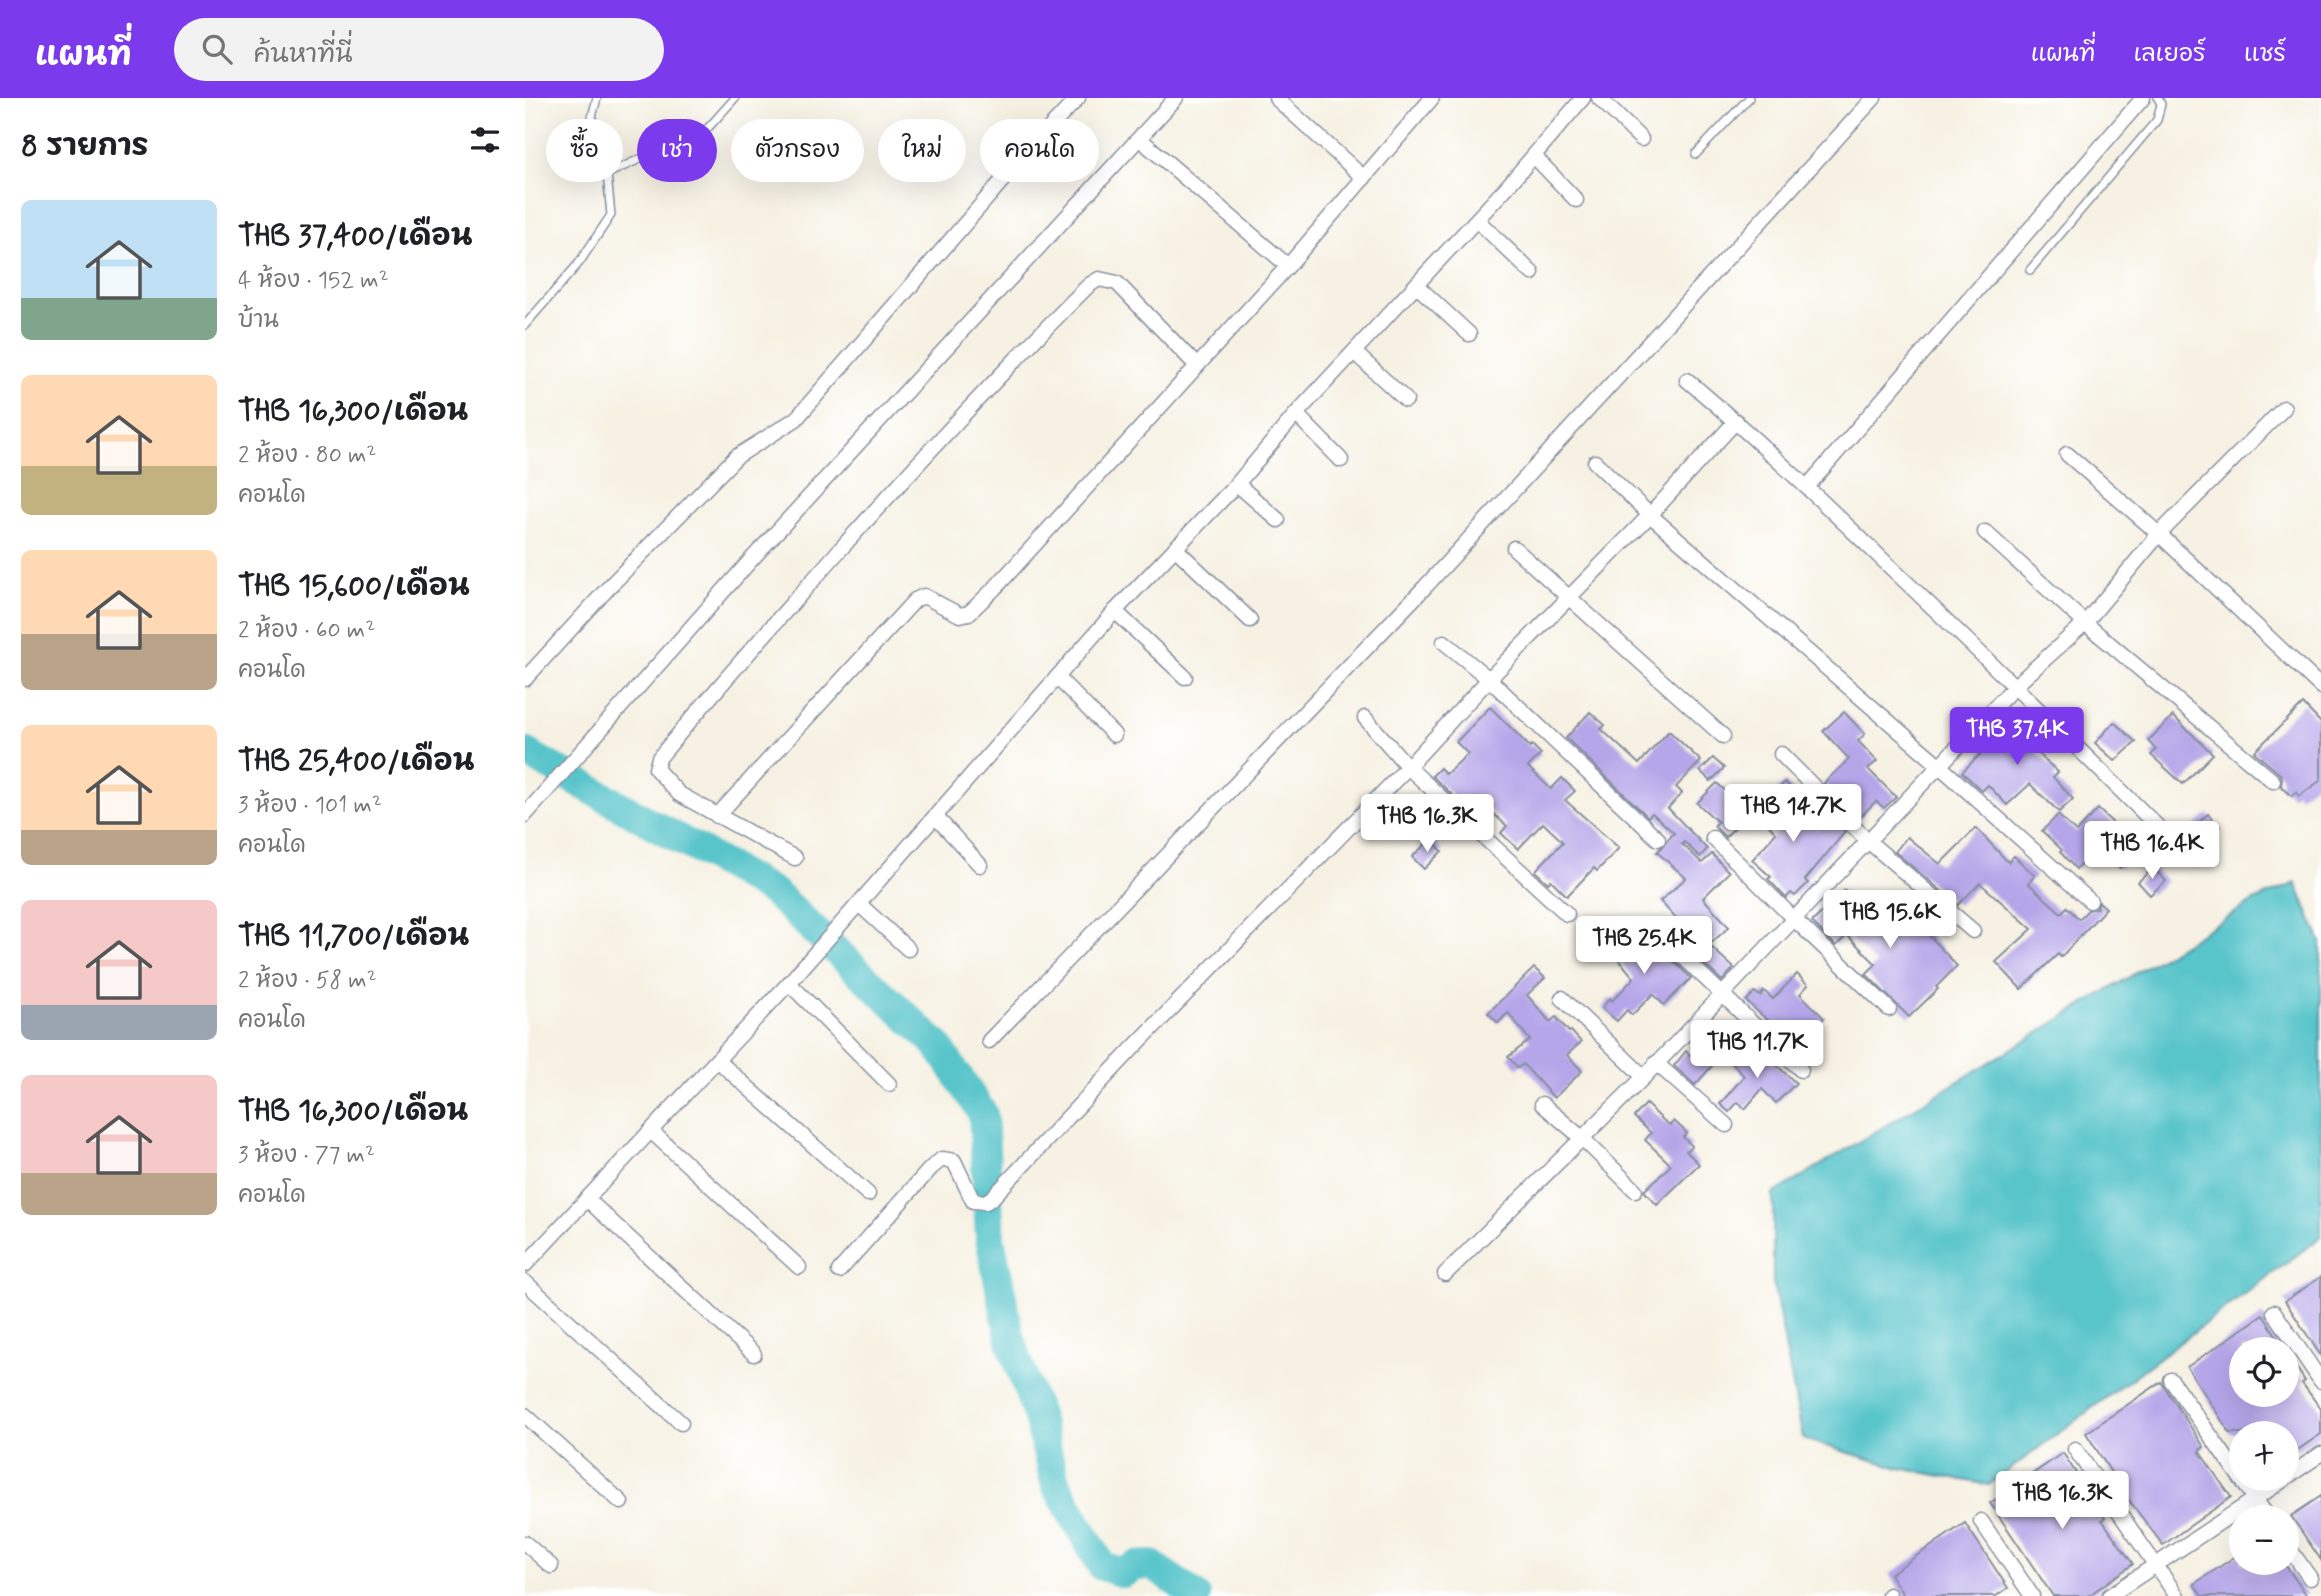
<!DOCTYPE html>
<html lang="th">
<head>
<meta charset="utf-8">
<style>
	body { margin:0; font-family:Mynerve,"Playpen Sans Thai",sans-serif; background:#f2f2f2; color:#202124; height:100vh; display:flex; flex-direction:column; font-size:26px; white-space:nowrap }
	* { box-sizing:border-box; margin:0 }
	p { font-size:23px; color:#757577 }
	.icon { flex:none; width:38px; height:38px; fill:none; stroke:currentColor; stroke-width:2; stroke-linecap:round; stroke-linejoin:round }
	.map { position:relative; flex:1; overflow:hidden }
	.sheet { display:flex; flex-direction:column; background:#fff; width:525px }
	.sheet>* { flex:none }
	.banner { position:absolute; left:21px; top:21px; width:665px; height:63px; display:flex; gap:14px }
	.controls { position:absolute; left:1704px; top:1239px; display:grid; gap:14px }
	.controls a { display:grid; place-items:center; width:70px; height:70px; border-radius:50%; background:#fff; box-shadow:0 7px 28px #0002; font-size:35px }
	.price { position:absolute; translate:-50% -60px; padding:0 16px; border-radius:7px; background:#fff; color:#222; font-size:23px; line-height:46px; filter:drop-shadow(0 2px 4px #0008) }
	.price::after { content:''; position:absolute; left:50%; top:42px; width:21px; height:16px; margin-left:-10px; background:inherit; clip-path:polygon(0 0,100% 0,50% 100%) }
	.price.current { background:#7c3aed; color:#fff }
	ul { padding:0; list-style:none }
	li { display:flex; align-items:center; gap:21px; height:175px; padding:0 21px }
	li span { display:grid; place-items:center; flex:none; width:196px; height:140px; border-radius:10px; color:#555 }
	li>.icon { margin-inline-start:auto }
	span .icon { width:84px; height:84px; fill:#fffc; stroke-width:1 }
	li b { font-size:30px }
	h2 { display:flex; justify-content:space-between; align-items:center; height:84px; padding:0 21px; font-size:30px }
	.tag { padding:0 24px; border-radius:32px; background:#fff; box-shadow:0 7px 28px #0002; font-size:24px; line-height:63px }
	.tag.current { background:#7c3aed; color:#fff }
	header { display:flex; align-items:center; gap:42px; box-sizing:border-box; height:98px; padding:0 35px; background:#7c3aed; color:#fff }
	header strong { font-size:33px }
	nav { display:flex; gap:38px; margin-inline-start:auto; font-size:24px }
	.search { width:490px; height:63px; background:#f2f2f2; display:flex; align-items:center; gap:18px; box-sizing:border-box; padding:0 24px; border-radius:38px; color:#757577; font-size:26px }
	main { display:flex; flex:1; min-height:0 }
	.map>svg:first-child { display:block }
	.water { fill:#58c5cb; stroke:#3a7a94; stroke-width:2 }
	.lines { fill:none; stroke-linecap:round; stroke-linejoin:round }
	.river { stroke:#58c5cb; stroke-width:30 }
	.building { fill:#b5a6e9 }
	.service-casing { stroke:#8890a0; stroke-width:10 }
	.minor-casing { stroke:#8890a0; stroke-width:17 }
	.service { stroke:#fff; stroke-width:7 }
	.minor { stroke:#fff; stroke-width:14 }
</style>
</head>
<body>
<header>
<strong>แผนที่</strong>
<div class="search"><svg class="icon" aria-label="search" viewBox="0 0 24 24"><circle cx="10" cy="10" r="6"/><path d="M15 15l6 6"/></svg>ค้นหาที่นี่</div>
<nav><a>แผนที่</a><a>เลเยอร์</a><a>แชร์</a></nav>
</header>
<main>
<section class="sheet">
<h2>8 รายการ<svg class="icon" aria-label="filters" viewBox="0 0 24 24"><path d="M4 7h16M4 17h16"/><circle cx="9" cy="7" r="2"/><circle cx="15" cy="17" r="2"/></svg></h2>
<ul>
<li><span style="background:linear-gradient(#bfe0f5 70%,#7fa58c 0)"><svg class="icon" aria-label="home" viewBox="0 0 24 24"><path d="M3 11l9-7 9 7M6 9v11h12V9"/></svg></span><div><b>THB 37,400/เดือน</b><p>4 ห้อง · 152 m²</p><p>บ้าน</p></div></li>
<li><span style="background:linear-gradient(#ffd9b3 65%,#c2b280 0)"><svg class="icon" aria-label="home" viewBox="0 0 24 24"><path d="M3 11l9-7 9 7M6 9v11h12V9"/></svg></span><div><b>THB 16,300/เดือน</b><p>2 ห้อง · 80 m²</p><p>คอนโด</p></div></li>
<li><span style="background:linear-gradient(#ffd9b3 60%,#b9a48a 0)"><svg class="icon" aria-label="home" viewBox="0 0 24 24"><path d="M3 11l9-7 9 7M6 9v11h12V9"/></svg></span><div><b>THB 15,600/เดือน</b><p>2 ห้อง · 60 m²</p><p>คอนโด</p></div></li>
<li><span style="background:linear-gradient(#ffd9b3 75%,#b9a48a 0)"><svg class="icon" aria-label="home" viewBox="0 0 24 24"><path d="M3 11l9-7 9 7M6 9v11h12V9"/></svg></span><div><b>THB 25,400/เดือน</b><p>3 ห้อง · 101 m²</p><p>คอนโด</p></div></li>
<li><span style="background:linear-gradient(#f6c9c9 75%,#9aa5b1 0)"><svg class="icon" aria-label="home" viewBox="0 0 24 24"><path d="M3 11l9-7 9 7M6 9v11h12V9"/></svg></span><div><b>THB 11,700/เดือน</b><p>2 ห้อง · 58 m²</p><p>คอนโด</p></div></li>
<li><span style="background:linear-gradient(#f6c9c9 70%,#b9a48a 0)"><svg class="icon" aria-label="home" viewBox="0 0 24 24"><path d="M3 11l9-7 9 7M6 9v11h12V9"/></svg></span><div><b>THB 16,300/เดือน</b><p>3 ห้อง · 77 m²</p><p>คอนโด</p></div></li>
</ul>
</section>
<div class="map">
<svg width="1796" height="1498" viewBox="0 0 1796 1498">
	<rect width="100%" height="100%" fill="#fff"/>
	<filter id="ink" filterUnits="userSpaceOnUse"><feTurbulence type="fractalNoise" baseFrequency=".0143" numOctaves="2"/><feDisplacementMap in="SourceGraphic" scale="14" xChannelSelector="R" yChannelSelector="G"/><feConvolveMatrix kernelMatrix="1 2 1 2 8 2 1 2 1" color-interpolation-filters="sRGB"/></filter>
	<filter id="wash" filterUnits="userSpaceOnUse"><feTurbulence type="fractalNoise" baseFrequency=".00686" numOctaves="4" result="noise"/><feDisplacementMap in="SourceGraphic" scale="28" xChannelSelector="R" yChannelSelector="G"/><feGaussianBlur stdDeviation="1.57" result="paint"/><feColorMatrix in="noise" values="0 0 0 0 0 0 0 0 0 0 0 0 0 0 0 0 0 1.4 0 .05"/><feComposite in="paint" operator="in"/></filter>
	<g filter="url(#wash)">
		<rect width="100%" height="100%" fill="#f6f1e2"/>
		<path class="water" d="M1771,785L1796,844V1139L1464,1387L1374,1370L1278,1341L1248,1184V1096L1731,802Z"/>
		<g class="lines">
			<path class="river" d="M0,654L248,794L413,948L458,1016L465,1140L486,1243L513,1320L531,1387L577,1468L598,1475L610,1468L627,1467L671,1498"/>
		</g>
		<g id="blocks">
			<g class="building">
				<path d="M1778,606L1796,625V682L1774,698L1771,694L1767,698L1756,688L1757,680L1755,676L1729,654Z"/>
				<path d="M965,609L1005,649L1007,647L1016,656L1003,669L1026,691L1037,680L1050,693L1040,702L1094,750L1072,773L1069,770L1042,798L1026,782L1023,785L1010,773L1038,744L1018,725L993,751L976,735L982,728L960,708L950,718L907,678L915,670L921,676L943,656L931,644Z"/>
				<path d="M1065,614L1080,627L1076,631L1114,666L1144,633L1176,663L1151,689L1157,695L1143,710L1182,751L1175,759L1159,744L1157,746L1177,765L1187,756L1204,774L1178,800L1204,829L1184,847L1209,870L1197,883L1150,838L1159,829L1135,803L1161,780L1132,754L1149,735L1127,715L1123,719L1041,640Z"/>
				<path d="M1319,614L1340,636L1333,643L1352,663L1343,671L1371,699L1359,710L1351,703L1334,720L1299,685L1324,661L1298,633Z"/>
				<path d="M1494,618L1517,640L1507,650L1533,674L1528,679L1548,701L1534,714L1505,686L1482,707L1463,687L1457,693L1437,674Z"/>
				<path d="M1648,618L1688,656L1658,686L1626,657L1631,652L1623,643Z"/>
				<path d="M1589,624L1611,644L1590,663L1570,645Z"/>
				<path d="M1188,660L1199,670L1186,683L1175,673Z"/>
				<path d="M1260,684L1269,693L1259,703L1291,732L1305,719L1320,734L1280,782L1283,785L1270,798L1266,795L1261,800L1243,781L1246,779L1227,762L1251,735L1230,713Z"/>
				<path d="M1192,685L1225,715L1200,739L1189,728L1193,724L1172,705Z"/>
				<path d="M1573,711L1591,728L1587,732L1611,753L1595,770L1573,751L1551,771L1535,754L1537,752L1517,733L1533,717L1551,734Z"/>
				<path d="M1683,716L1695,729L1681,743L1668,729Z"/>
				<path d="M1451,730L1483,764L1489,758L1510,778L1503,785L1536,815L1542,809L1554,821L1563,812L1572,810L1574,804L1581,810L1536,859L1533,856L1496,891L1471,864L1507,831L1455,785L1433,807L1370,754L1382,739L1415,766Z"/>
				<path d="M906,741L917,753L899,771L887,759Z"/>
				<path d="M1628,770L1641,783L1625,797L1613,784Z"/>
				<path d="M1320,792L1351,823L1367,805L1393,825L1432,868L1411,889L1413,891L1384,919L1341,876L1351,866L1322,837L1311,848L1287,824Z"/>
				<path d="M1106,831L1129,855L1134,849L1166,880L1139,907L1128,896L1107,917L1102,912L1092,923L1077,910L1085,900L1087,903L1109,880L1085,851Z"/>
				<path d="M1009,870L1020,880L1002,897L1025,924L1031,919L1044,934L1046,933L1056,944L1042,957L1057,973L1029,1000L998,966L993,970L983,959L1005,942L983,915L973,925L963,915Z"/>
				<path d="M1272,876L1283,887L1275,896L1299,920L1273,946L1251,924L1248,927L1221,903L1230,894L1235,898L1239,893L1248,901Z"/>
				<path d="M1228,946L1271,985L1251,1005L1237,991L1220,1011L1213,1004L1204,1014L1195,1006L1219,978L1208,966Z"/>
				<path d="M1161,953L1171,963L1176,958L1187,968L1170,987L1149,968Z"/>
				<path d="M1121,1006L1138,1022L1145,1027L1149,1023L1162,1035L1158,1039L1167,1048L1161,1053L1174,1066L1132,1107L1119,1093L1146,1067L1120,1042L1126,1035L1109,1019Z"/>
				<path d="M1796,1179V1258L1760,1203Z"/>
				<path d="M1738,1217L1760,1251H1717V1297H1762V1255L1780,1283L1777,1285L1796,1311V1336L1762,1359V1335H1705L1662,1269Z"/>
				<path d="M1636,1284L1679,1349L1674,1353L1706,1399L1638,1447L1603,1401L1561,1335Z"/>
				<path d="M1538,1355L1580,1420L1577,1422L1608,1466L1563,1498H1528L1465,1405Z"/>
				<path d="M1796,1398V1462L1766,1418Z"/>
				<path d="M1440,1425L1483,1490L1471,1498H1379L1365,1476Z"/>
				<path d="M1717,1454V1465H1759L1782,1498H1677L1669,1486Z"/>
			</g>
		</g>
	</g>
	<g filter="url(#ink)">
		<use href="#blocks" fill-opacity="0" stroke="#8890a0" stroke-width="2"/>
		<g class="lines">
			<g class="service-casing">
				<g id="service">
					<path d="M1171,56L1224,0"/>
					<path d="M82,76L183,30L210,0"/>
					<path d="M1505,172L1632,22L1636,6L1633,0"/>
					<path d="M0,227L54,165L86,117L82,76L67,19L72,0"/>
				</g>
			</g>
			<g class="minor-casing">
				<g id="minor">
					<path d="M751,0L839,80"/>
					<path d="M1074,0L1116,41"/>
					<path d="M615,41L763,168"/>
					<path d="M1009,58L1051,102"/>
					<path d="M952,122L1007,175"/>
					<path d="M891,187L944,236"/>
					<path d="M829,254L881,302"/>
					<path d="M1162,282C1231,340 1296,402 1361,465C1456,555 1549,646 1642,738"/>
					<path d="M771,316L816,362"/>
					<path d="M1542,356L1634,436L1796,589"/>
					<path d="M1070,364L1125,417L1408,662L1565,803"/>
					<path d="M712,386L753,422"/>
					<path d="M1282,389L1618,0"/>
					<path d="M1460,434L1560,525L1748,683"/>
					<path d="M650,450L725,522"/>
					<path d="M989,450L1198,638"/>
					<path d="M590,513L660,579"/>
					<path d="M919,544L964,581L1133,741"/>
					<path d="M532,579L589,637"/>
					<path d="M0,581L86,487L211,359L271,321L501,55L553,0"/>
					<path d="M840,620L883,669L1042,816"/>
					<path d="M1256,656L1343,743L1448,833"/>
					<path d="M0,717L225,463L651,0"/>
					<path d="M192,718L390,502L399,498L435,517L444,515L471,489L763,168L907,0"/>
					<path d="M411,719L455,767"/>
					<path d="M1188,740L1270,822L1364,911"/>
					<path d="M270,760L154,696L131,671L134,660C191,590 252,523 312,455C394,364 477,273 564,187L574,181L592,185L672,268"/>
					<path d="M334,806L383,851"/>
					<path d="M1130,832L1276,972"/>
					<path d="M264,885L364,986"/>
					<path d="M1037,900L1119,979"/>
					<path d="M464,943L900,489L1349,0"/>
					<path d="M192,962L343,1096"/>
					<path d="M1131,965L1201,1027"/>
					<path d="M1017,1006L1057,1040L1110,1092"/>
					<path d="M126,1033L274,1169"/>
					<path d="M62,1101L229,1256"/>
					<path d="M0,1167L264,885L590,513L712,386L771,316L981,90L1058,0"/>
					<path d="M314,1173L406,1070L417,1061L429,1063L448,1103L461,1104L468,1099L608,950L883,669L964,581L1125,417L1211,323"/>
					<path d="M920,1176L1119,979L1490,588L1560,525L1634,436L1759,310"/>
					<path d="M0,1184L156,1325"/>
					<path d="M1749,1214L1796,1283"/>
					<path d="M1646,1282L1743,1419"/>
					<path d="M0,1317L96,1404"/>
					<path d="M1550,1351L1652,1498"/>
					<path d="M1762,1379L1796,1356"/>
					<path d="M1456,1423L1507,1498"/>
					<path d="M0,1445L26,1468"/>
					<path d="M1762,1447L1785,1480"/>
					<path d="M1364,1497V1498"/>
					<path d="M1584,1498L1760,1381"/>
				</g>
			</g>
			<use href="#service" class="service"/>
			<use href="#minor" class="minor"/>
		</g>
	</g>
</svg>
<div class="controls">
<a><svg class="icon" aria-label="locate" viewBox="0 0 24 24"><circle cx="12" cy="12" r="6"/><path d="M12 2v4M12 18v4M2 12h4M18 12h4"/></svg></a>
<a>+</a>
<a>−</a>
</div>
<b class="price current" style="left:1492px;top:669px">THB 37.4K</b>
<b class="price" style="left:1268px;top:746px">THB 14.7K</b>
<b class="price" style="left:902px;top:756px">THB 16.3K</b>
<b class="price" style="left:1627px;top:783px">THB 16.4K</b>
<b class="price" style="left:1365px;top:852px">THB 15.6K</b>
<b class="price" style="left:1119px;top:878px">THB 25.4K</b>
<b class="price" style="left:1232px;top:982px">THB 11.7K</b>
<b class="price" style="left:1537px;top:1433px">THB 16.3K</b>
<div class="banner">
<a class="tag">ซื้อ</a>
<a class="tag current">เช่า</a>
<a class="tag">ตัวกรอง</a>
<a class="tag">ใหม่</a>
<a class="tag">คอนโด</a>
</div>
</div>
</main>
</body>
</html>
